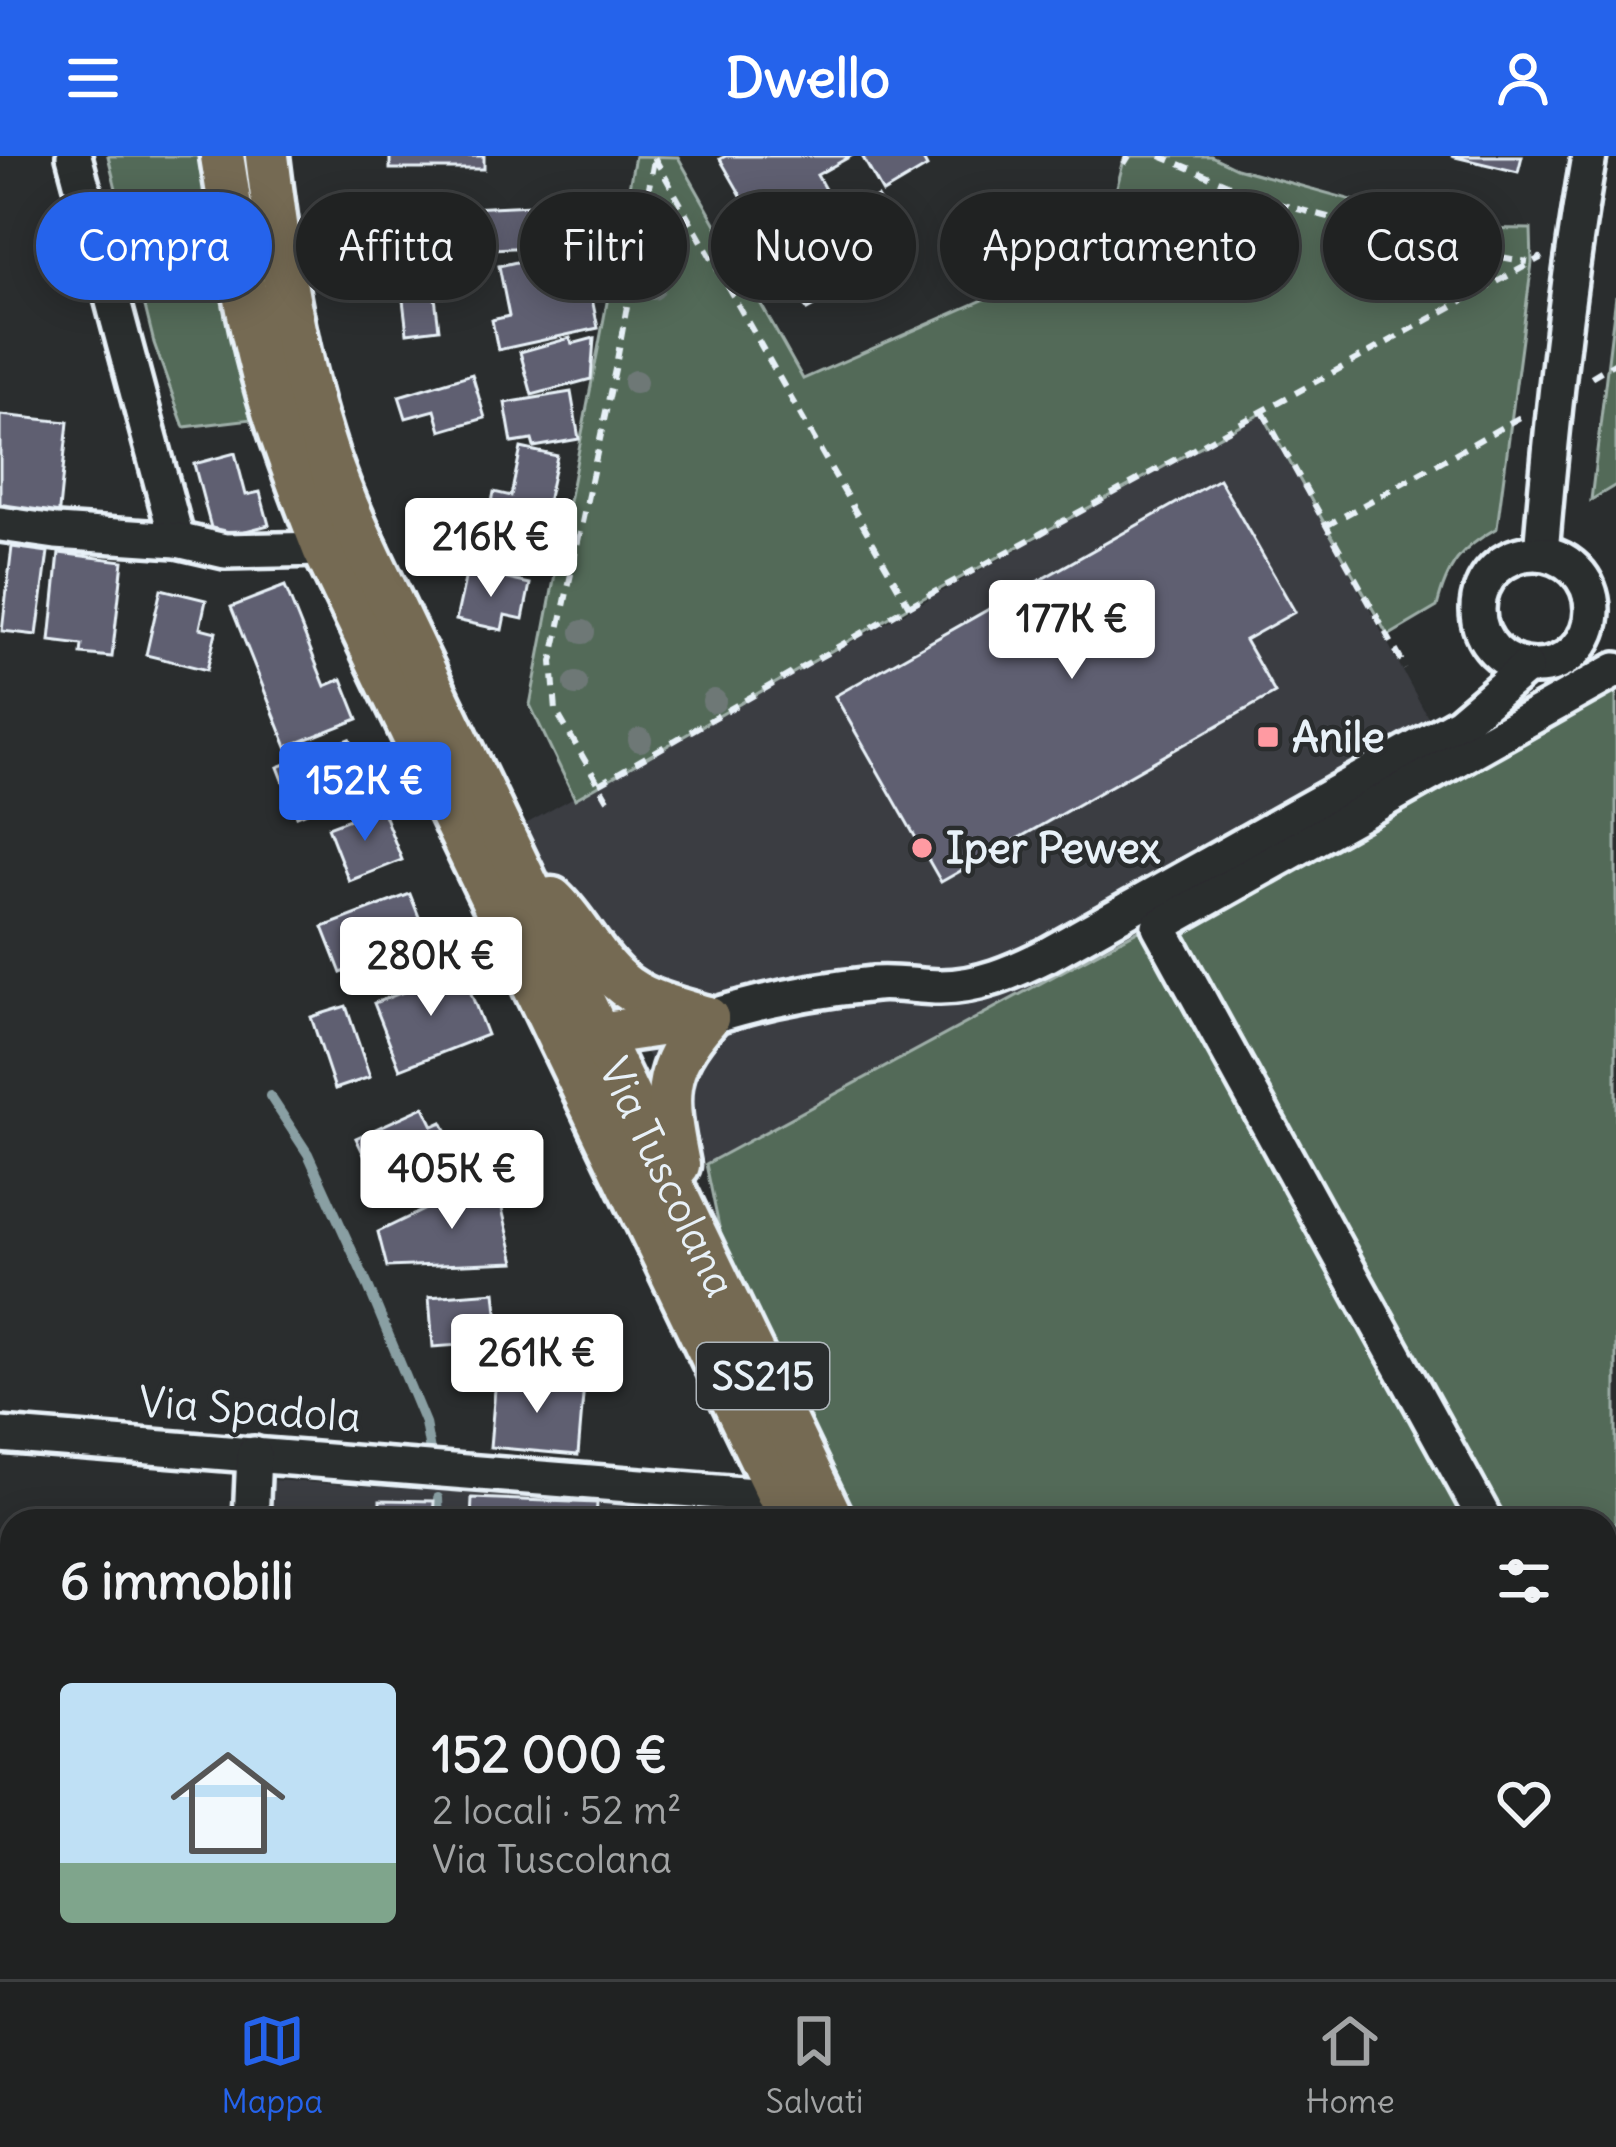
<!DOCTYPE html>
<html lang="it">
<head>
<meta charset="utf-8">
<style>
	body { margin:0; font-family:Delius,sans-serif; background:#282a2a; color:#f1f3f6; height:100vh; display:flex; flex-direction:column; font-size:45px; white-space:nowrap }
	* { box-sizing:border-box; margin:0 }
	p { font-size:39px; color:#a2a4a5 }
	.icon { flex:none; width:66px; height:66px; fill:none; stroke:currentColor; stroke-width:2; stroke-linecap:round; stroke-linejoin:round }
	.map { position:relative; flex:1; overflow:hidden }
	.drawer { position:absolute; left:0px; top:1353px; width:1617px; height:471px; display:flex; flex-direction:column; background:#202222; border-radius:36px 36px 0 0; box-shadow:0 6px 30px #0003,0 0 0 3px #3d3f40 }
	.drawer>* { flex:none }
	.banner { position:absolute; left:36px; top:36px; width:1545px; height:108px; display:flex; gap:24px }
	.price { position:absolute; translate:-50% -102px; padding:0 27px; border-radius:12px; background:#fff; color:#222; font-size:39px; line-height:78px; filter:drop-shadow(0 3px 6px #0008) }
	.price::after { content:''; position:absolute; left:50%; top:72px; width:36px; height:27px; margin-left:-18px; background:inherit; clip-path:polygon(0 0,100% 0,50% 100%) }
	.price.active { background:#2563eb; color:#fff }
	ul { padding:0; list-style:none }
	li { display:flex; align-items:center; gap:36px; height:300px; padding:0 60px }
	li+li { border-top:3px solid #3d3f40 }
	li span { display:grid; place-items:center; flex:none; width:336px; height:240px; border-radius:12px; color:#555 }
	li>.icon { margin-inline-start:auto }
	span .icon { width:144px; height:144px; fill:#fffc; stroke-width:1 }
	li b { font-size:51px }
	h2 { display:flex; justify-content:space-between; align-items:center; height:144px; padding:0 60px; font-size:51px }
	.tag { padding:0 42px; border-radius:54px; background:#202222; box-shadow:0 6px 30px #0003,0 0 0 3px #3d3f40; font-size:42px; line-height:108px }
	.tag.active { background:#2563eb; color:#fff }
	header { display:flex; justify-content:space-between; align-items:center; height:156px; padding:0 60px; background:#2563eb; color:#fff; font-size:54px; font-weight:700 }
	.tab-bar { display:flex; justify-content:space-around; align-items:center; height:168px; border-top:3px solid #3d3f40; background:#202222; font-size:33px; color:#a2a4a5 }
	.tab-bar a { display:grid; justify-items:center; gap:6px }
	.tab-bar .active { color:#2563eb }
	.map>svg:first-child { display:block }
	.built { fill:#3a3c42 }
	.green { fill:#536b59; stroke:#9eaea8; stroke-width:3 }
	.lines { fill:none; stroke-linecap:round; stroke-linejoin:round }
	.stream { stroke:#899fa3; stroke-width:10 }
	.building { fill:#5e5f71; stroke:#e8f1f8; stroke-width:3 }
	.minor-casing { stroke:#e8f1f8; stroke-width:42 }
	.major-casing { stroke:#e8f1f8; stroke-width:51 }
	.path { stroke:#e8f1f8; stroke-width:6; stroke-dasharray:12 9; stroke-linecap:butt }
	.minor { stroke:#2a2d2e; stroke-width:33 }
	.major { stroke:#756b52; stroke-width:42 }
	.tree { fill:#6e7876 }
	.poi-dot { fill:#ff9aa2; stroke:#2a2d2e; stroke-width:4.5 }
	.labels { text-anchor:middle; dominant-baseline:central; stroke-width:9; stroke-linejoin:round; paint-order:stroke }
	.shield { fill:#2a2d2e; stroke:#afb6bb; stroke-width:3 }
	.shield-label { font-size:39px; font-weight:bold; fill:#e8f1f8 }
	.poi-label { font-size:42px; font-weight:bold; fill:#e8f1f8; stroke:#2a2d2e; text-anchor:start }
	.street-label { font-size:42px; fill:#e8f1f8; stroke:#2a2d2e }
</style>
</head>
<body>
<header><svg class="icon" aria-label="menu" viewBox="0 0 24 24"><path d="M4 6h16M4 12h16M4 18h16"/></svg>Dwello<svg class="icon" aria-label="person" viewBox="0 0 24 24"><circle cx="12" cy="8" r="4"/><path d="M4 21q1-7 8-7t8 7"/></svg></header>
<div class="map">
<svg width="1616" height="1823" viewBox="0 0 1616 1823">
	<rect width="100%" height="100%" fill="#2a2d2e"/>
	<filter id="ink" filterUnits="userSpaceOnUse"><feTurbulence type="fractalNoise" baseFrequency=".00833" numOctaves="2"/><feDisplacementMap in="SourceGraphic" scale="24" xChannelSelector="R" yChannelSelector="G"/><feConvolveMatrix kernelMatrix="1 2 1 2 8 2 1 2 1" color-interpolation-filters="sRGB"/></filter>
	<g filter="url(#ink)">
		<g class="built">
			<path d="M1263,256L1452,606L706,1008L524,669Z"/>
			<path d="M273,1324L756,1355L760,1365H271Z"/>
			<path d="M252,1812H394L389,1823H251Z"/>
		</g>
		<g class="green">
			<path d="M108,0H202L252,263L184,271L154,187Z"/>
			<path d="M635,0L678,1L803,223L1101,92L1125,0H1211L1236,12L1453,72L1531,73L1532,107L1497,372C1460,393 1447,410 1437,451L1388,480L1262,257L909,450L575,643L530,549Z"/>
			<path d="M1616,140V329L1591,344L1613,164Z"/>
			<path d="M1616,516V1823H416L421,1812H1605V1365H859L723,1090L706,1008Z"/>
		</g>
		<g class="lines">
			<g class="stream">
				<path d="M270,940L308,998L369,1132L425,1267L431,1301"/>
				<path d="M438,1342L439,1365"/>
				<path d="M416,1823L421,1812"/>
			</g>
		</g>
		<g class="building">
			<rect x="390" y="0" width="94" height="13"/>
			<path d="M726,0H851L817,19L841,62L877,41L909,96L807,154L720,3Z"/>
			<path d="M862,0H921L927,11L883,37Z"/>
			<path d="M1451,0H1522L1518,16Z"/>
			<path d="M532,49L534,91L470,94L468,52Z"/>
			<path d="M458,53L465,113L432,117L439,173L407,177L393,61Z"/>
			<path d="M556,97L562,125L574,123L576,136L590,133L598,172L498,194L492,164L509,160L499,110Z"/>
			<path d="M570,182L572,188L594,182L591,223L532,239L520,196Z"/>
			<path d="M472,218L485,262L441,275L435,254L406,262L399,240Z"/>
			<path d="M571,236L579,283L534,291L532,284L512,287L505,247Z"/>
			<path d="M0,259L68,266L58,364L0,359Z"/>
			<path d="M521,292L557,300L541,374L528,371L525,385L486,377L494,336L511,340Z"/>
			<path d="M235,297L246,339L260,336L269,369L214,383L194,308Z"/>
			<path d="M1219,323L1295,456L1245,484L1275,537L941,726L835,540Z"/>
			<path d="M12,391L48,396L37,479L2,475Z"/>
			<path d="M59,397L123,405L112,501L81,498L82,489L50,485Z"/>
			<path d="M467,414L530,428L523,463L505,459L502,474L456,464Z"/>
			<path d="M285,430L325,530L342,523L358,563L287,591L231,451Z"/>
			<path d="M161,433L206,444L200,472L216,476L207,514L146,499Z"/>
			<path d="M350,583L369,631L297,660L278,611Z"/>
			<path d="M381,651L402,704L349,725L328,671Z"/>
			<path d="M410,738L428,784L341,817L323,771Z"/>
			<path d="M462,814L487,879L400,913L374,847Z"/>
			<path d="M346,850L370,921L335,933L311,861Z"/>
			<path d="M424,951L433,970L442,966L452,986L375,1022L356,982Z"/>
			<path d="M494,1020L515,1106L387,1111L378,1076Z"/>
			<path d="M495,1136L500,1186L433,1191L429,1141Z"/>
			<path d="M496,1221L584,1228L578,1299L490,1291Z"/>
			<path d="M472,1342L597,1347L596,1365H471Z"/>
			<path d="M380,1344L434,1345L433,1365H380Z"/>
			<path d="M630,1356L729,1358L732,1365H630Z"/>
			<path d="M12,1391V1451H0V1392Z"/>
			<path d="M121,1814L191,1821V1823H120Z"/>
		</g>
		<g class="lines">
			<g class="minor-casing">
				<g id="minor">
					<path d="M74,0L177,384"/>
					<path d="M0,368L56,376L177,384L225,395L324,393"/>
					<path d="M1541,397C1552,264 1566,132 1589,0"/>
					<circle cx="1535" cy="454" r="57"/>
					<path d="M707,862C762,844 816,834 874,828C896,826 918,831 940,831C979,831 1013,816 1047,799L1459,568L1526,511"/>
					<path d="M0,1279L780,1341"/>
					<path d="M251,1365L254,1298"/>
					<path d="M1486,1365L1159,770L1616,514"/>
					<path d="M1604,1812L1606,1823"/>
					<path d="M225,1823L226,1812"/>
				</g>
			</g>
			<g class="major-casing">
				<g id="major">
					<path d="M222,0C234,73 244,147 263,218C279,278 302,336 324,393L791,1365"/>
					<path id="s1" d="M267,0C279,100 295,203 327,299C346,355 373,408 398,461L833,1365"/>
					<path d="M552,743C578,767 592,802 619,825C642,846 678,853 707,862"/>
					<path d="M572,876L599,878L700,863"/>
					<path d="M678,1009C665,943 660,915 707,862"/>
					<path d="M977,1812L981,1823"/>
					<path d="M1022,1812L1026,1823"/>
				</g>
			</g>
			<g class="path">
				<path d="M1160,0L1271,46L1436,89L1528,106"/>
				<path d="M1124,8L1129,0"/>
				<path d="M1591,221L1616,206"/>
				<path d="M1263,256L1406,513"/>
				<path d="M1326,370L1522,260"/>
				<path d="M909,450L1542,101"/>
				<path d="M599,628L909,450L654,1"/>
				<path d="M608,644L556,555L552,506L617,204L654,4"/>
				<path d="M1605,1397L1616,1394"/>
			</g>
			<use href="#minor" class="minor"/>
			<use href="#major" class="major"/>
		</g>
		<g class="tree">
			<circle cx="653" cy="132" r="12"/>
			<circle cx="635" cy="226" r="12"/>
			<circle cx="583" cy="476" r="12"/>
			<circle cx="576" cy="528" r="12"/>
			<circle cx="714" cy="545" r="12"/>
			<circle cx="640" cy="584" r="12"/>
		</g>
	</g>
	<g class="poi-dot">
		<rect x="1256" y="569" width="24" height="24" rx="6"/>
		<circle cx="922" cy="692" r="12"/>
	</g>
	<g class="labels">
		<rect class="shield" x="697" y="1187" width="132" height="66" rx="9"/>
		<g class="shield-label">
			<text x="763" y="1220">SS215</text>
		</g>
		<g class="poi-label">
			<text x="1292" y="581">Anile</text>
			<text x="946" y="692">Iper Pewex</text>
		</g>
		<g class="street-label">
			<text stroke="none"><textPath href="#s1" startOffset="1104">Via Tuscolana</textPath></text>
			<text transform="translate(250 1253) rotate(4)">Via Spadola</text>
		</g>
	</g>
</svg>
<b class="price" style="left:491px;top:444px">216K €</b>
<b class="price" style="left:1072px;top:526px">177K €</b>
<b class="price active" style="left:365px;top:688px">152K €</b>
<b class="price" style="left:431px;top:863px">280K €</b>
<b class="price" style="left:452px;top:1076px">405K €</b>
<b class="price" style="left:537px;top:1260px">261K €</b>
<div class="banner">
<a class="tag active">Compra</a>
<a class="tag">Affitta</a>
<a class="tag">Filtri</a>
<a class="tag">Nuovo</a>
<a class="tag">Appartamento</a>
<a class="tag">Casa</a>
</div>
<section class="drawer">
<h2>6 immobili<svg class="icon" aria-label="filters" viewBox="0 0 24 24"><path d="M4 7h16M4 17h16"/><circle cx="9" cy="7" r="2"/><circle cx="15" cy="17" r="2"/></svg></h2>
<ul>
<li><span style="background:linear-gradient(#bfe0f5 75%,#7fa58c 0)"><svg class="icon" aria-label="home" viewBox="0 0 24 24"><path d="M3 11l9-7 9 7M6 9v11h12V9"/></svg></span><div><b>152 000 €</b><p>2 locali · 52 m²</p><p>Via Tuscolana</p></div><svg class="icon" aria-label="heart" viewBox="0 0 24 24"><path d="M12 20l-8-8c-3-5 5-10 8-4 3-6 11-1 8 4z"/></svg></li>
</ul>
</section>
</div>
<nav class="tab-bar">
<a class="active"><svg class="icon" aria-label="map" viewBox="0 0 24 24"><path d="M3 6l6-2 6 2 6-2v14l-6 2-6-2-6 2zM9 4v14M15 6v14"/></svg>Mappa</a>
<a><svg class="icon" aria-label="saved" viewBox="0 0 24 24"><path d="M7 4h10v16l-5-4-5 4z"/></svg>Salvati</a>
<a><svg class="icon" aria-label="home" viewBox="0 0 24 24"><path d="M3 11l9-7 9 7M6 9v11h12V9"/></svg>Home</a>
</nav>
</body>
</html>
